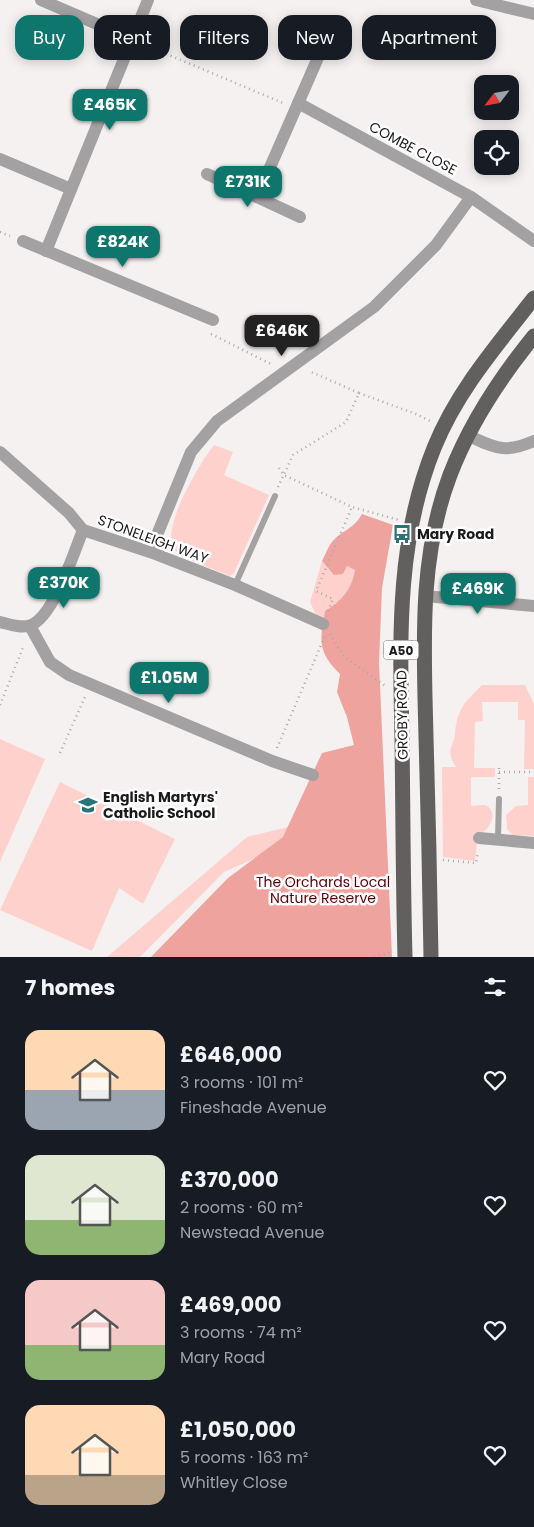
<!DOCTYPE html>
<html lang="en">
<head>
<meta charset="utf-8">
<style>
	body { margin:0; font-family:Poppins,sans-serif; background:#20242c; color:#f1f3f6; height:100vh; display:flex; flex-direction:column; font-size:19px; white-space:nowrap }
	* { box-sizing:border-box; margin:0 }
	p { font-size:16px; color:#9ea1a6 }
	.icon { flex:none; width:28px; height:28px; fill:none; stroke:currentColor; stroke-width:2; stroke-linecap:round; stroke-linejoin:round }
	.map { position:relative; height:957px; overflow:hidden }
	.drawer { display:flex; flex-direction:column; background:#171b24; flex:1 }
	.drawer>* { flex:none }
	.hud { position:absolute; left:15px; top:15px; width:505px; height:45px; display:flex; gap:10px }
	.needle { width:32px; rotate:239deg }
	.controls { position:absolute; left:474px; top:75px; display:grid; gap:10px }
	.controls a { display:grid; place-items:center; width:45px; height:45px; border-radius:10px; background:#171b24; box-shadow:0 2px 12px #0003; font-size:25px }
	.price { position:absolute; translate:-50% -42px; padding:0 11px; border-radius:10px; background:#0f766e; color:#fff; font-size:16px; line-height:32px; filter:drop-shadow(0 1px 2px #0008) }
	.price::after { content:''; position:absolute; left:50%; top:30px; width:15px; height:11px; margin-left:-8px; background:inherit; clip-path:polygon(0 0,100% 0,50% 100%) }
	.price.current { background:#222; color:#fff }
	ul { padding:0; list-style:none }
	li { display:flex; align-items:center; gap:15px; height:125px; padding:0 25px }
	li span { display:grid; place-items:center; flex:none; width:140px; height:100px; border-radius:15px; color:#555 }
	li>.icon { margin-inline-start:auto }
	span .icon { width:60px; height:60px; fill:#fffc; stroke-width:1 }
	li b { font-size:21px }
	h2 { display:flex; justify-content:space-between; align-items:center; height:60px; padding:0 25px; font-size:21px }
	.tag { padding:0 18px; border-radius:15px; background:#171b24; box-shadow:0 2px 12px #0003; font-size:18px; line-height:45px }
	.tag.current { background:#0f766e; color:#fff }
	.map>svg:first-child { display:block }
	.green { fill:#ffd1cd }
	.forest { fill:#efa39e }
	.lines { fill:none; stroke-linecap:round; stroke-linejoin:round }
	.path { stroke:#aba9a8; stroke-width:2.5; stroke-dasharray:1 4; stroke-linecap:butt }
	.lane { stroke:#a3a1a1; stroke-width:6 }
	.street { stroke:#a3a1a1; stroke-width:12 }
	.primary { stroke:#625f5f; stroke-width:15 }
	.labels { text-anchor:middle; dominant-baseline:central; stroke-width:5; stroke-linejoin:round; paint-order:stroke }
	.shield { fill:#fff; stroke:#605f5f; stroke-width:1 }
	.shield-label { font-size:12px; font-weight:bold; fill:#1c1b1b }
	.street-label { font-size:14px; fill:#1c1b1b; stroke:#fff }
	.poi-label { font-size:14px; font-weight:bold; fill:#1c1b1b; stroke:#fff; text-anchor:start }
	.park-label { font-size:14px; fill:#5a000a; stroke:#fff }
</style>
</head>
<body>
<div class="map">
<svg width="534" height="957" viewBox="0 0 534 957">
	<rect width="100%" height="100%" fill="#f4f1f0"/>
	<g class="green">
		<path d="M214,445L233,452L224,475L269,495L234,573L230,576C215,569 189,562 177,552C155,536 201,461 214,445Z"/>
		<path d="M322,561L334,575L347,566L355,570C351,591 343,599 325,611L324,618L316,615L310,602Z"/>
		<path d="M482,685H525L534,704V769H524L525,720H518V702H482L483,721L475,722L474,768H495V777H471V806C476,806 483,804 487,806C499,813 489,833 478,833L475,861L443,857L442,767H456C445,750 453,749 455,734C457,709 464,703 482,685Z"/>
		<path d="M0,739L45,759L0,862Z"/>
		<path d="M528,777H534V836L513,835L507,829L506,815L516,806L528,805Z"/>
		<path d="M60,782L175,839L143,904L119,888L92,951L0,910Z"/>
		<path d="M375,806L224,872L140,957H107L247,837Z"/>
	</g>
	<path class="forest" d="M362,514L393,525L382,588L379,662L392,957H151L228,878L283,837L322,753L354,745L347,717L337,692L340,674C317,651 320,641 325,611C342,600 351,591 355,570L347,566L343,574L334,575L322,561C325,555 328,547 332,542C343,529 353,530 362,514Z"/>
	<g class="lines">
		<g class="path">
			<path d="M143,44L283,103"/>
			<path d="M0,232L10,236"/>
			<path d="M211,334L273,365"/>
			<path d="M359,393L416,414L430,421"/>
			<path d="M279,468L284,475L352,507L399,520"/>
			<path d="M278,487L293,455L346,422L359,393L309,371"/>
			<path d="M328,611L333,599L316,591L352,507"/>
			<path d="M330,634L344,657L387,687"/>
			<path d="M0,705L24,645"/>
			<path d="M277,748L325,636"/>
			<path d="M60,753L85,697"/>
			<path d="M499,768V790"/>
			<path d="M499,772H534"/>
			<path d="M443,860L476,863L478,852"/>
			<path d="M374,957L391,952"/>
		</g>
		<g class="lane">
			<path d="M235,585L275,496"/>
			<path d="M498,839L499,799"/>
		</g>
		<g class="street">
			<path d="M41,0L132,39"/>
			<path d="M476,0L534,14"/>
			<path d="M298,103L471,197L534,241"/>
			<path d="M0,159L71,189"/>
			<path d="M207,174L300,217"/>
			<path d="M257,197L331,28"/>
			<path d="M23,241L213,320"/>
			<path d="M46,251L148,0"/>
			<path d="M467,435C496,448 503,454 534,441"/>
			<path d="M0,452L69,513L83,530L150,552L235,585L323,624"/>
			<path d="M150,552L191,452L217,421L374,307L436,245L471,197"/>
			<path d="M425,596L534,606"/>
			<path d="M0,622C9,624 22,629 31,625C54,616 74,552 83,530"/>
			<path d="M30,626L50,662L69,675L272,761L313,775"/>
			<path d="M479,838L534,843"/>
		</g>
		<g class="primary">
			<path d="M405,957C403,884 403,811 402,738C400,637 396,543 434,448C457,391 497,345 534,298"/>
			<path d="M431,957C430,884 428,810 426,737C424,649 418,559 450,475C470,423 499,379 534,336"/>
		</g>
	</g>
	<defs>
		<g id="bus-bare" transform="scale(1.5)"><path d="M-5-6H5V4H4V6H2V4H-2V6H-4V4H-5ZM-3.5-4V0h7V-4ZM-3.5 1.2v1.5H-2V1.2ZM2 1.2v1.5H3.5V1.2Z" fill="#297379" stroke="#fff" stroke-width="2.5" paint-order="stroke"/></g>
		<g id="school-bare" transform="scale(1.5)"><path d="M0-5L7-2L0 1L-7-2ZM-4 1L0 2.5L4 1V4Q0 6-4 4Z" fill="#297379" stroke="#fff" stroke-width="2.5" paint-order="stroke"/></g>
	</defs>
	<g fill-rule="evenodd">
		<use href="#bus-bare" x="402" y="534"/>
		<use href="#school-bare" x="88" y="805"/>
	</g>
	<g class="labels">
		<rect class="shield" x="383.5" y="640.5" width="35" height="19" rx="4"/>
		<g class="shield-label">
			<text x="401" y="650">A50</text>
		</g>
		<g class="street-label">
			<text transform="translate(413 148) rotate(28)">COMBE CLOSE</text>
			<text transform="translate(153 539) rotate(20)">STONELEIGH WAY</text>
			<text transform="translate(402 715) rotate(-91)">GROBY ROAD</text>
		</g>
		<g class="poi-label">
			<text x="417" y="534">Mary Road</text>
			<text x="103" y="797">English Martyrs'<tspan x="103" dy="16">Catholic School</tspan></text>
		</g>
		<g class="park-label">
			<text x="323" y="882">The Orchards Local<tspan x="323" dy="16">Nature Reserve</tspan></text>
		</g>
	</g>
</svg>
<div class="controls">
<a><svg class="needle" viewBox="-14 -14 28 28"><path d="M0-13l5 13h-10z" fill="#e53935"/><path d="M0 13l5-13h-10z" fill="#9ea1a6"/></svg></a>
<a><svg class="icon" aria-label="locate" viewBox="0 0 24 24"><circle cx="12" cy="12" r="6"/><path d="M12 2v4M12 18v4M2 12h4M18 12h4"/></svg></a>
</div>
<b class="price" style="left:110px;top:131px">£465K</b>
<b class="price" style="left:248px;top:208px">£731K</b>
<b class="price" style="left:123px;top:268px">£824K</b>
<b class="price current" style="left:282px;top:357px">£646K</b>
<b class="price" style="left:64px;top:609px">£370K</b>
<b class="price" style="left:478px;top:615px">£469K</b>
<b class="price" style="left:169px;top:704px">£1.05M</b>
<div class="hud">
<a class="tag current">Buy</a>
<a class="tag">Rent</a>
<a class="tag">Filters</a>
<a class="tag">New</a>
<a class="tag">Apartment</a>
</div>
</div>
<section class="drawer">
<h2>7 homes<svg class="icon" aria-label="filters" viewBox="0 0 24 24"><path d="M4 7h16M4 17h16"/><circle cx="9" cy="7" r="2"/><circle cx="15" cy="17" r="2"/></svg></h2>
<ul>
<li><span style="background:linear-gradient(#ffd9b3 60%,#9aa5b1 0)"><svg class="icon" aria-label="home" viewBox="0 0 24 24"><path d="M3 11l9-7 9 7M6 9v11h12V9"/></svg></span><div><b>£646,000</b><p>3 rooms · 101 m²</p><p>Fineshade Avenue</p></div><svg class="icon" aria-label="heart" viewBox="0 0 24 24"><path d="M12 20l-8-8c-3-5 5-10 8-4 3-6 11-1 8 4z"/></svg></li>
<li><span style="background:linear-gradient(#dfe7d0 65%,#8fb573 0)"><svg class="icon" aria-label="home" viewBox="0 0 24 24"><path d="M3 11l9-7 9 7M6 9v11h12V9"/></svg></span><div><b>£370,000</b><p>2 rooms · 60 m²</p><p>Newstead Avenue</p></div><svg class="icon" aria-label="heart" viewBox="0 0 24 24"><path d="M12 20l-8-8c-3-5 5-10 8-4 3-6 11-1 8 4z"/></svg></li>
<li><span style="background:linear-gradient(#f6c9c9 65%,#8fb573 0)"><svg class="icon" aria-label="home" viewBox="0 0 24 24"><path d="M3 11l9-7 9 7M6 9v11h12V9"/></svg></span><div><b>£469,000</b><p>3 rooms · 74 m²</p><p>Mary Road</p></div><svg class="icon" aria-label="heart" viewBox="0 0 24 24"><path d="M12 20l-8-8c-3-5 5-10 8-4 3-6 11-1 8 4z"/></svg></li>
<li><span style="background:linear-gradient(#ffd9b3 70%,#b9a48a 0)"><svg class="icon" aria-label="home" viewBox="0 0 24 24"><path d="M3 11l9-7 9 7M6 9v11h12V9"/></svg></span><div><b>£1,050,000</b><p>5 rooms · 163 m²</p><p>Whitley Close</p></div><svg class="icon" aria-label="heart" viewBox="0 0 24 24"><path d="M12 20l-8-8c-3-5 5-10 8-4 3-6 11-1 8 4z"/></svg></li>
</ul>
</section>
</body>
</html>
